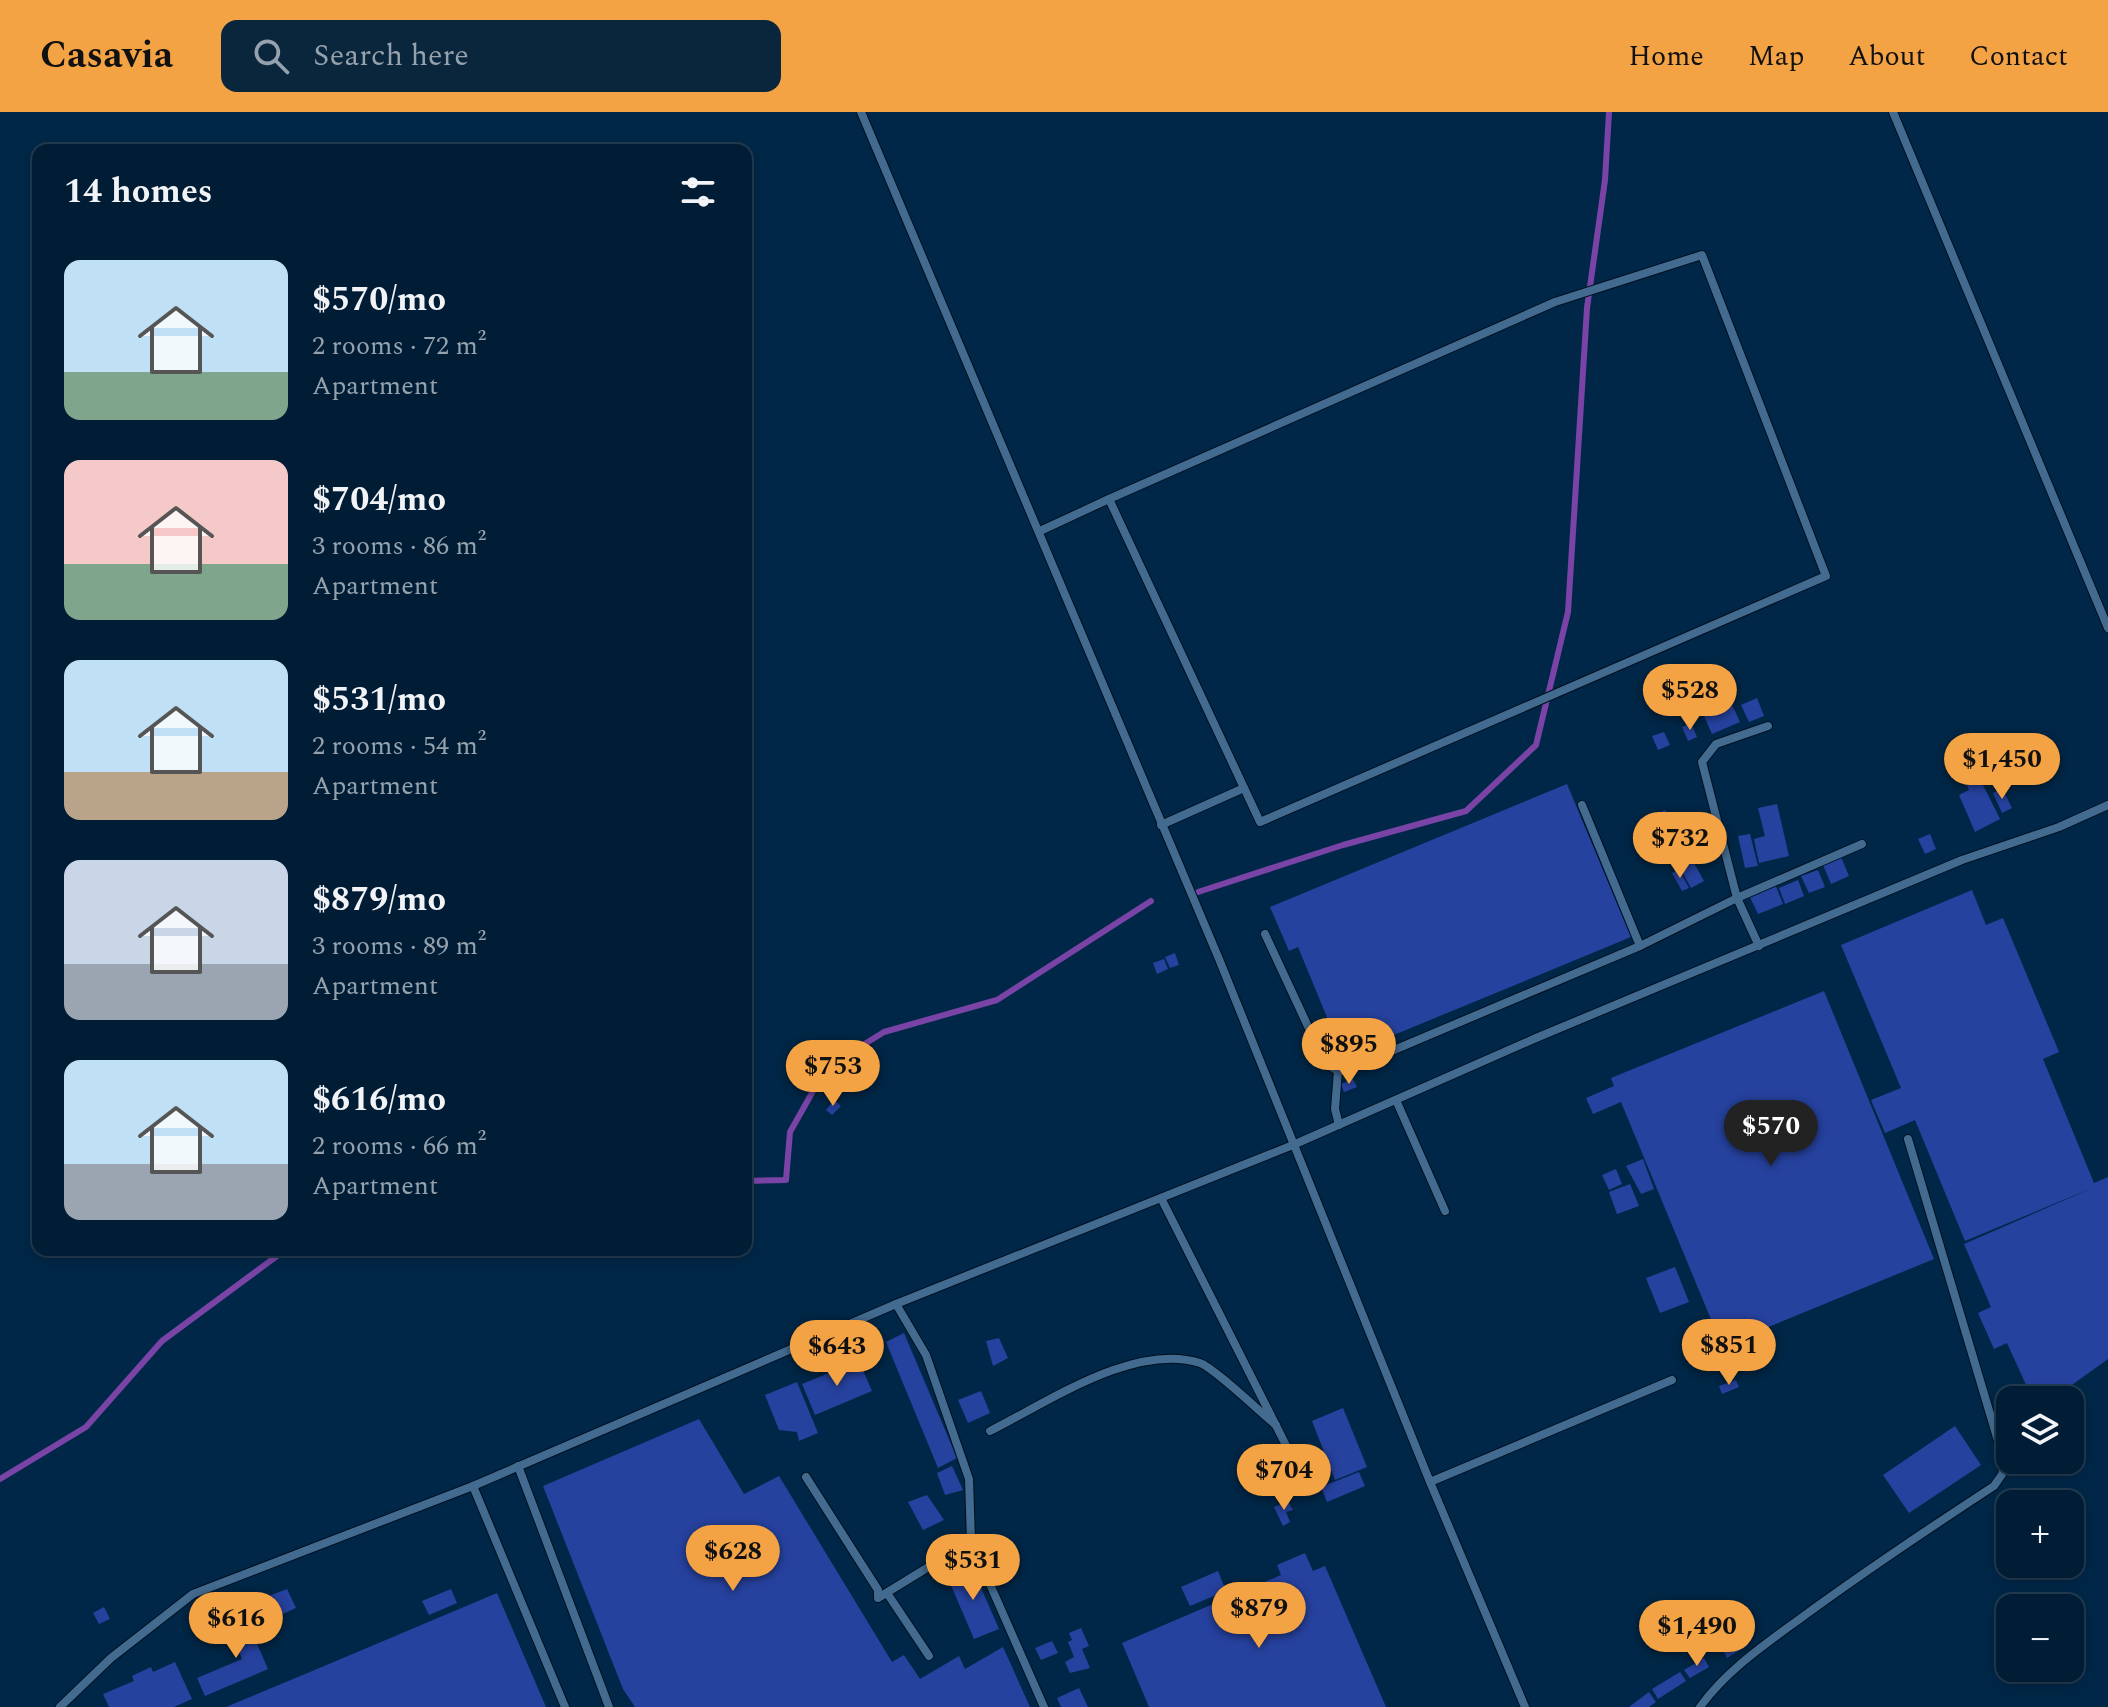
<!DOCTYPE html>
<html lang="en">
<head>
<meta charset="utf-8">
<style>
	body { margin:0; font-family:Spectral,serif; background:#0a263d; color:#f1f3f6; height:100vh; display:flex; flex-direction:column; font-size:30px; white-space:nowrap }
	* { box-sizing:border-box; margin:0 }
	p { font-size:26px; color:#95a2ad }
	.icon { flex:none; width:44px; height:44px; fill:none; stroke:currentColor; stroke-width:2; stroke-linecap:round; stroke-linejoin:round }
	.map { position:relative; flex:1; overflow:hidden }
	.details { position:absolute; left:32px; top:32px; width:720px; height:1112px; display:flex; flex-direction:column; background:#001d35; border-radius:16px; box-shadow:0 4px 12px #0003,0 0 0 2px #223b50 }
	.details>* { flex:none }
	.controls { position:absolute; left:1996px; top:1274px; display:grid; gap:16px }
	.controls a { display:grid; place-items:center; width:88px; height:88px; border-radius:16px; background:#001d35; box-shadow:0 4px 12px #0003,0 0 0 2px #223b50; font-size:40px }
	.price { position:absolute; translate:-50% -68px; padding:0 18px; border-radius:28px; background:#f4a344; color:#111; font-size:26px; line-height:52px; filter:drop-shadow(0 2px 4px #0008) }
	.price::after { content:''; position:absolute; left:50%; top:48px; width:24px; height:18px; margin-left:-12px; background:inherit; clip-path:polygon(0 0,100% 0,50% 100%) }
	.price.selected { background:#222; color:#fff }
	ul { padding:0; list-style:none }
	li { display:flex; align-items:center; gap:24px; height:200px; padding:0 32px }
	li span { display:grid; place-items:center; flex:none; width:224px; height:160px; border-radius:16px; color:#555 }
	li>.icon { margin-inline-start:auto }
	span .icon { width:96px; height:96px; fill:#fffc; stroke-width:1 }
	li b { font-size:34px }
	h2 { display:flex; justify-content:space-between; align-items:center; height:96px; padding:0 32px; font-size:34px }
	header { display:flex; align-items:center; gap:48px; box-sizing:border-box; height:112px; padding:0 40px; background:#f4a344; color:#111 }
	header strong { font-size:38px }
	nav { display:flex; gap:44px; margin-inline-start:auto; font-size:28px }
	.search { width:560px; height:72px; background:#0a263d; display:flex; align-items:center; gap:20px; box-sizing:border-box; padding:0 28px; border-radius:16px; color:#95a2ad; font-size:30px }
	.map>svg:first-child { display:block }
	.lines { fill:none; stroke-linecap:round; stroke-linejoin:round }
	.stream { stroke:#7944a6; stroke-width:6 }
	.building { fill:#26429f }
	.lane-casing { stroke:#001020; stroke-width:10 }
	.lane { stroke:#436b8f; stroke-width:8 }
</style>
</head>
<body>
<header>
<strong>Casavia</strong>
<div class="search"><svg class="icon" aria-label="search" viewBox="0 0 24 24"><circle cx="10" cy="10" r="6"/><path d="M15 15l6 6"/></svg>Search here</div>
<nav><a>Home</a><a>Map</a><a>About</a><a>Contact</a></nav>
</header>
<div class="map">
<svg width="2108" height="1595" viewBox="0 0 2108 1595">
	<rect width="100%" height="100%" fill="#002747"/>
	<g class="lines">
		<g class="stream">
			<path d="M1198,780L1343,733L1466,699L1536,633L1568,500L1587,196L1605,68L1609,0"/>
			<path d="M746,1069L786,1068L790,1020L826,956L884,920L997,888L1151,789"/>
			<path d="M0,1367L86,1315L162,1229L285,1138"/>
		</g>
	</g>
	<g class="building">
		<path d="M1757,586L1764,604L1749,610L1741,593Z"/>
		<path d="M1732,593L1740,610L1712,622L1704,604Z"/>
		<path d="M1691,611L1697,625L1688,629L1682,615Z"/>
		<path d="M1664,620L1670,633L1658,638L1652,624Z"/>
		<path d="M1976,659L2000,707L1975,720L1959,683L1969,678L1963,665Z"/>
		<path d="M1567,672L1631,825L1343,944L1298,835L1289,839L1270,795Z"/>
		<path d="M2002,676L2012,696L2002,701L1993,681Z"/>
		<path d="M1777,692L1789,744L1759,751L1754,727L1765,724L1758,696Z"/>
		<path d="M1665,698L1704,769L1691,776L1652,705Z"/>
		<path d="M1750,722L1758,754L1745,756L1738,724Z"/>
		<path d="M1930,722L1936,737L1925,742L1918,727Z"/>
		<path d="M1841,745L1849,764L1831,772L1823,753Z"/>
		<path d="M1679,758L1689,776L1682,779L1672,761Z"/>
		<path d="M1818,758L1825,775L1809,781L1801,764Z"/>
		<path d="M1798,768L1804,784L1785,792L1779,776Z"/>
		<path d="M1775,772L1783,792L1758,802L1749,783Z"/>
		<path d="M1972,778L1986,813L2003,806L2059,940L2043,947L2094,1071L2108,1065V1247L2051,1288H2033L2007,1231L1994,1237L1978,1201L1991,1195L1964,1132L2097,1074L1965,1129L1915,1008L1885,1021L1871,988L1901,976L1841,833Z"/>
		<path d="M1175,841L1179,853L1170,856L1165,845Z"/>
		<path d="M1164,847L1168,857L1157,862L1153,851Z"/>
		<path d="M1824,879L1934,1147L1722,1234L1621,990L1593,1002L1586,986L1614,974L1611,966Z"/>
		<path d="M1353,967L1357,975L1344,980L1341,972Z"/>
		<path d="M834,988L841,994L832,1003L826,998Z"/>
		<path d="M1643,1047L1654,1077L1641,1082L1626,1054Z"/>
		<path d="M1616,1057L1622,1072L1609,1078L1602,1063Z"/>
		<path d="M1630,1072L1639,1094L1617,1102L1609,1080Z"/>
		<path d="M1675,1155L1689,1190L1660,1201L1646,1166Z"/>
		<path d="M904,1221L957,1346L938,1356L886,1230Z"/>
		<path d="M999,1226L1008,1246L993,1254L986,1229Z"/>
		<path d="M859,1249L872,1279L815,1303L802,1272Z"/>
		<path d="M1736,1268L1739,1275L1722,1282L1719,1274Z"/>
		<path d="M797,1270L818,1321L799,1329L797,1320L779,1318L765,1283Z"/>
		<path d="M981,1279L990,1301L968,1311L958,1288Z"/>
		<path d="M1343,1296L1367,1355L1335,1368L1312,1309Z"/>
		<path d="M699,1307L744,1382L779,1364L892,1550L904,1543L920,1567L959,1544L965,1557L1003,1535L1030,1595H635L623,1577L543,1374Z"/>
		<path d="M1955,1314L1981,1353L1909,1401L1883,1363Z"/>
		<path d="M952,1354L963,1378L945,1383L937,1361Z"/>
		<path d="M1359,1360L1365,1374L1327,1390L1321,1375Z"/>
		<path d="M927,1383L944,1408L923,1418L908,1390Z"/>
		<path d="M1288,1389L1293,1398L1286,1400L1290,1410L1283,1414L1274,1395Z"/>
		<path d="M1305,1441L1313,1459L1325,1454L1386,1595H1149L1122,1531L1281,1463L1277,1453Z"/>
		<path d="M971,1453L999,1517L974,1527L947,1464Z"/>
		<path d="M1218,1459L1226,1479L1190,1494L1181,1475Z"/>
		<path d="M287,1477L296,1496L278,1504L269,1484Z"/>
		<path d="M451,1477L457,1491L429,1503L422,1489Z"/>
		<path d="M497,1481L546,1595H226L310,1560Z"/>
		<path d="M269,1490L281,1514L259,1524L247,1500Z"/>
		<path d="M104,1495L110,1507L99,1512L93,1501Z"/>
		<path d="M244,1502L268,1557L205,1584L197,1566L242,1547L227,1510Z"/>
		<path d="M1081,1516L1089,1534L1082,1537L1090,1556L1070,1561L1065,1550L1074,1545L1068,1530L1072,1528L1069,1521Z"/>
		<path d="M1742,1527L1747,1534L1727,1546L1723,1538Z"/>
		<path d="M1052,1529L1058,1541L1041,1548L1035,1536Z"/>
		<path d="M1704,1546L1709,1555L1690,1566L1684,1558Z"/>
		<path d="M175,1550L192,1587L174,1595H109L103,1582L134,1569L132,1564L151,1555L153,1560Z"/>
		<path d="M1680,1560L1686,1569L1658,1587L1652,1577Z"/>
		<path d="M1079,1576L1088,1595H1061L1057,1586Z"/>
		<path d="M1649,1580L1656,1590L1649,1595H1629Z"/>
	</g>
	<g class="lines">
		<g class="lane-casing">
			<g id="lane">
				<path d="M861,0L1219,847L1430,1370L1525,1595"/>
				<path d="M1893,0L2108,516"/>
				<path d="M1702,143L1826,464L1260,710L1109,387L1555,190Z"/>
				<path d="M1040,419L1109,387"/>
				<path d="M1582,693L1640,834"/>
				<path d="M1161,713L1244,676"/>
				<path d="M1265,822L1325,951L1338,959L1349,957L1640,834L1737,786L1862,732"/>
				<path d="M1759,834L1737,786L1702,650L1716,632L1768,614"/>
				<path d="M1338,959L1335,997L1339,1013"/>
				<path d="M1396,988L1445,1099"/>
				<path d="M1161,1086L1304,1369"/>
				<path d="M896,1192L926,1243L969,1367L971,1429L1044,1595"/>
				<path d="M990,1319C1048,1290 1135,1230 1200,1251C1213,1255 1261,1301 1276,1313"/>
				<path d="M518,1354L609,1595"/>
				<path d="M806,1365L878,1478V1486L971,1429"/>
				<path d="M1430,1370L1672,1268"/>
				<path d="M473,1374L565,1595"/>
				<path d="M887,1481L929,1544"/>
				<path d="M60,1595L111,1546L193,1482L473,1374L896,1192L1293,1033L1536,926L1962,748L2059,715L2108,693"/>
				<path d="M1700,1595C1727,1558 1764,1533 1801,1506C1864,1460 1928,1417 1994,1374L2003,1361L1999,1332L1908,1027"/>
			</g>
		</g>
		<use href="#lane" class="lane"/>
	</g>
</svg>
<div class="controls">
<a><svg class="icon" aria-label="layers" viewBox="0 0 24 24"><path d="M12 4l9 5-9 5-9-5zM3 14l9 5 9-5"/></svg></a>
<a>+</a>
<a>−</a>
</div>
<b class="price" style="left:1690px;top:620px">$528</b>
<b class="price" style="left:2002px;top:689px">$1,450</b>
<b class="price" style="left:1680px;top:768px">$732</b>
<b class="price" style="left:1349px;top:974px">$895</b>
<b class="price" style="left:833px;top:996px">$753</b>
<b class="price selected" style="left:1771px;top:1056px">$570</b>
<b class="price" style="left:1729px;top:1275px">$851</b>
<b class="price" style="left:837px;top:1276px">$643</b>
<b class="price" style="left:1284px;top:1400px">$704</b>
<b class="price" style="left:733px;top:1481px">$628</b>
<b class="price" style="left:973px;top:1490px">$531</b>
<b class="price" style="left:1259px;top:1538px">$879</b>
<b class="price" style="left:236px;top:1548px">$616</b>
<b class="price" style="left:1697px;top:1556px">$1,490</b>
<section class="details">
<h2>14 homes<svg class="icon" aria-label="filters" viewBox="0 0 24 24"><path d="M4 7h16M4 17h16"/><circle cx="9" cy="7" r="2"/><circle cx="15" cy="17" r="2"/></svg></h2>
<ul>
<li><span style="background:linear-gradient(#bfe0f5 70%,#7fa58c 0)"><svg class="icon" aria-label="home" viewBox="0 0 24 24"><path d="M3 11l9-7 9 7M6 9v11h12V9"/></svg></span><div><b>$570/mo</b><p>2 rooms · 72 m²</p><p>Apartment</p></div></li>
<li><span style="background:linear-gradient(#f6c9c9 65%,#7fa58c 0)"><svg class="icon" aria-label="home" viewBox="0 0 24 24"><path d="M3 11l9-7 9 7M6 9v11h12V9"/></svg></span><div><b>$704/mo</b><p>3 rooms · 86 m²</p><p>Apartment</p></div></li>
<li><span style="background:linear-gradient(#bfe0f5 70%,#b9a48a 0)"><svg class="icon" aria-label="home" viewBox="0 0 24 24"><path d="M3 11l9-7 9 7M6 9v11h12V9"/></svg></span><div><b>$531/mo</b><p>2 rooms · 54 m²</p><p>Apartment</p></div></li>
<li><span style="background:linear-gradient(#c9d6e8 65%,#9aa5b1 0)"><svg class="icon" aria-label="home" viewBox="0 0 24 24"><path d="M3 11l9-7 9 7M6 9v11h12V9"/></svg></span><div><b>$879/mo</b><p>3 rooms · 89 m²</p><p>Apartment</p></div></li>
<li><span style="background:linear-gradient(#bfe0f5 65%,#9aa5b1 0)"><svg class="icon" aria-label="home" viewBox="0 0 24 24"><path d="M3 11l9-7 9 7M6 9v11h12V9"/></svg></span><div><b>$616/mo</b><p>2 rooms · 66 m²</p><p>Apartment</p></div></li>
</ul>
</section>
</div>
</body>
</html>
